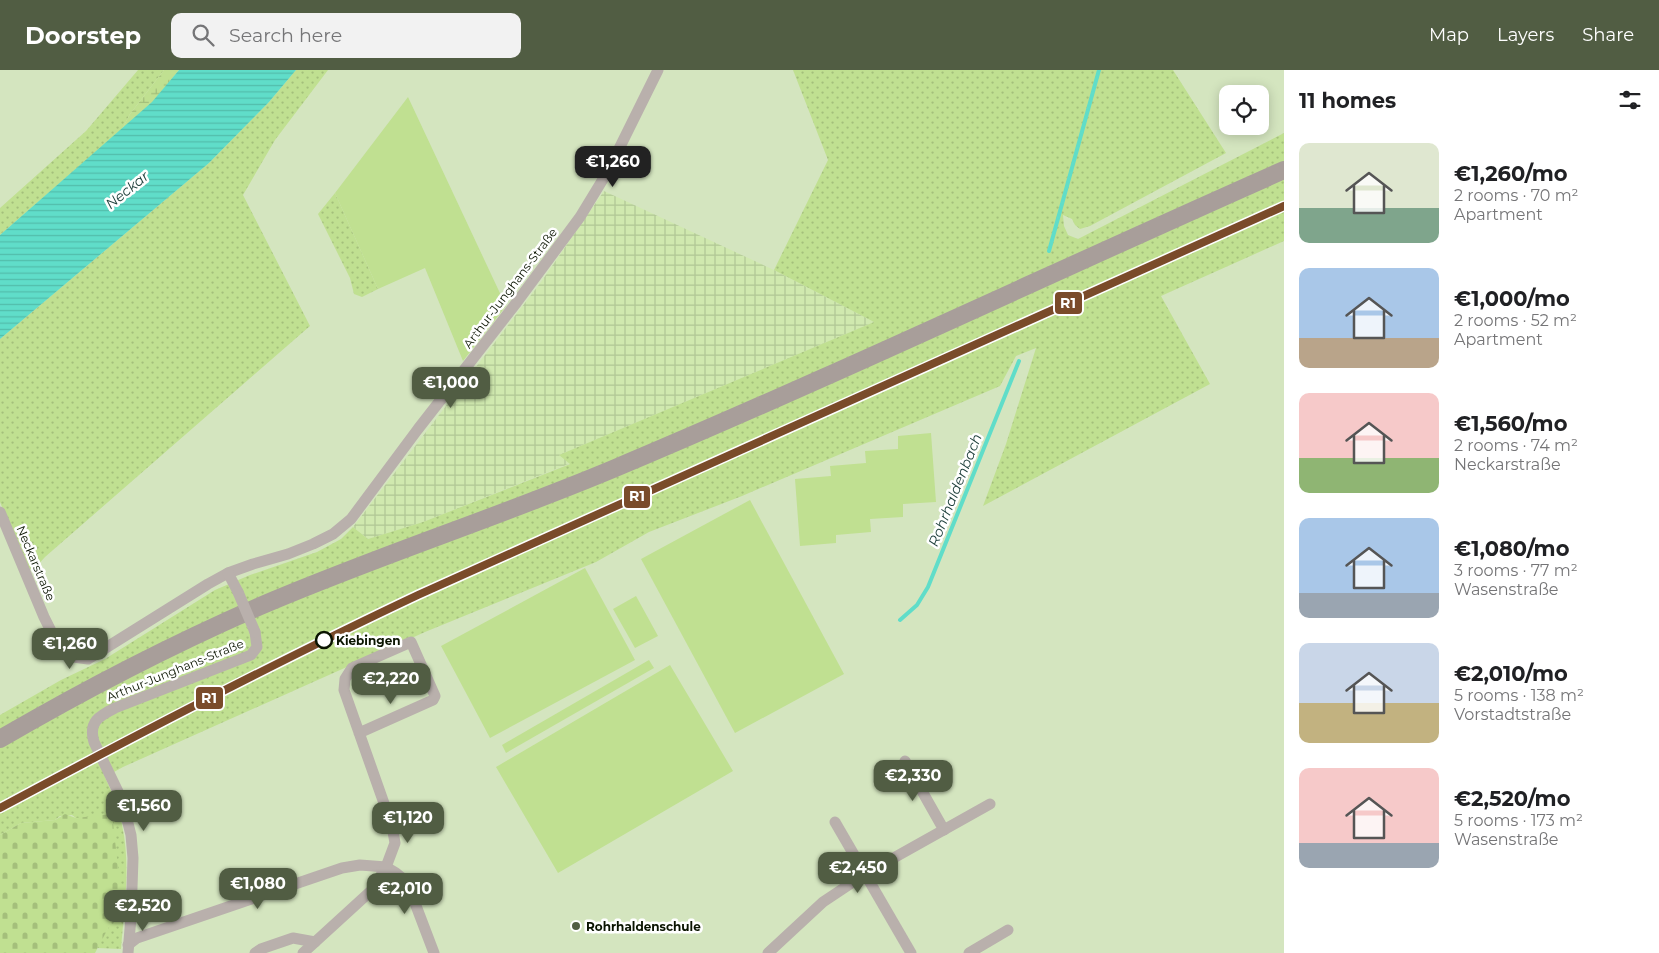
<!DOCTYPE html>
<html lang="en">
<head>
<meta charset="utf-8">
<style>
	body { margin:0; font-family:Montserrat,sans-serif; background:#f2f2f2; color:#202124; height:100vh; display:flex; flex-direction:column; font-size:19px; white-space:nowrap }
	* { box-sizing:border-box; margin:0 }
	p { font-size:16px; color:#757577 }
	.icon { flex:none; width:28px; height:28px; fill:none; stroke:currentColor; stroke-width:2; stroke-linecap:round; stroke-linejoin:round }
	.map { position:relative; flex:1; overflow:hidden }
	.panel { display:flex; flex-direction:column; background:#fff; width:375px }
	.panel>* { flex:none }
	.buttons { position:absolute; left:1219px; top:15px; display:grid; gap:10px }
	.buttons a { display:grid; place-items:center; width:50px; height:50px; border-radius:10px; background:#fff; box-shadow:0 2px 12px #0003; font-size:25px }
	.price { position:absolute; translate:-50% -42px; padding:0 11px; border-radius:10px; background:#515d43; color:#fff; font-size:16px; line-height:32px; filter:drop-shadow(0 1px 2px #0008) }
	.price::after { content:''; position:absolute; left:50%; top:30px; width:15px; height:11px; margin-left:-8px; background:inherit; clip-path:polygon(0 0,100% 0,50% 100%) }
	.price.current { background:#222; color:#fff }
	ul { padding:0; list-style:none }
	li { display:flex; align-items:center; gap:15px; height:125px; padding:0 15px }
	li span { display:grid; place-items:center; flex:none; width:140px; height:100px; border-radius:10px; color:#555 }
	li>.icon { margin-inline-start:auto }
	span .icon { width:60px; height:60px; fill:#fffc; stroke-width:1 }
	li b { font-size:21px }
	h2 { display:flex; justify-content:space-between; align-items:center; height:60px; padding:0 15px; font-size:21px }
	header { display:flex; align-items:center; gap:30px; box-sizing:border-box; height:70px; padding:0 25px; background:#515d43; color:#fff }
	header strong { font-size:24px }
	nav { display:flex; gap:28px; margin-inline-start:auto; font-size:18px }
	.search { width:350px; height:45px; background:#f2f2f2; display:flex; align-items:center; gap:12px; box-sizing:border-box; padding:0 18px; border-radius:10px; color:#757577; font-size:19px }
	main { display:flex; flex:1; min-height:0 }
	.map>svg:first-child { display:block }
	.industrial { fill:url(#industrial-grid) }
	.grass { fill:url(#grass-dots) }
	.wetland { fill:url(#wetland-marsh) }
	.cemetery { fill:url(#cemetery-stones) }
	.garden { fill:#c0e091 }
	.water { fill:url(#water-rules) }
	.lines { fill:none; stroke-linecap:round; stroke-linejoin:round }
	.stream { stroke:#60ddc9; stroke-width:4 }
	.minor { stroke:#b9b0ac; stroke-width:11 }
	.primary { stroke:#a89e9a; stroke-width:18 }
	.minor-bridge { stroke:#b9b0ac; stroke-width:11 }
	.rail-1-casing { stroke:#fff; stroke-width:11 }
	.rail-1 { stroke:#7a4b2a; stroke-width:8 }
	.stop-dot { fill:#fff; stroke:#0a1400; stroke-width:2.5 }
	.poi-dot { fill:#515d43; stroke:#fff; stroke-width:2 }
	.labels { text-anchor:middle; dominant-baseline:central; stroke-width:5; stroke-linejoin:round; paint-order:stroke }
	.street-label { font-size:12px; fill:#0a1400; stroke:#fff }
	.stop-label { font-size:12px; font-weight:bold; fill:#0a1400; stroke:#fff; text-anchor:start }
	.poi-label { font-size:12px; font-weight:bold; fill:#0a1400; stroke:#fff; text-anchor:start }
	.water-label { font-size:14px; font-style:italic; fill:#1f403c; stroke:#fff }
	.line-badge { stroke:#fff; stroke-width:2 }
	.badge-label { font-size:14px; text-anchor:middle; font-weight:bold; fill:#fff }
</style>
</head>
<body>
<header>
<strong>Doorstep</strong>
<div class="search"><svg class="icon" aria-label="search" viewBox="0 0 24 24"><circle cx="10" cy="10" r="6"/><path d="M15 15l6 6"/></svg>Search here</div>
<nav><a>Map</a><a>Layers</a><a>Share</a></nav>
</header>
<main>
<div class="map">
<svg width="1284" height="883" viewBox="0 0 1284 883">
	<defs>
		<pattern id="industrial-grid" width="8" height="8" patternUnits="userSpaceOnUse" patternTransform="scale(1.25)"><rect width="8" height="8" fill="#d0e9af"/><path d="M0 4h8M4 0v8" fill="none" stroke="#b1c795"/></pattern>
		<pattern id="grass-dots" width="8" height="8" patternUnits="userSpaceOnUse" patternTransform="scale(1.25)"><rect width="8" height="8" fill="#c0e091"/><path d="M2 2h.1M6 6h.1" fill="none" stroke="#a4bf7b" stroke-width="1.8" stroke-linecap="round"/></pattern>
		<pattern id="wetland-marsh" width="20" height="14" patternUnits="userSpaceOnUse" patternTransform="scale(1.25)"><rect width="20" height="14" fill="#c0e091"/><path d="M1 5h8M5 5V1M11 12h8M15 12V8" fill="none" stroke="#a4bf7b"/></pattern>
		<pattern id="cemetery-stones" width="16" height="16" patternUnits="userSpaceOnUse" patternTransform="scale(1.25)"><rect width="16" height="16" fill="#c0e091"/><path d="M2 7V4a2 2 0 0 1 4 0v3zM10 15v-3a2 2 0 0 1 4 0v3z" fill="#a4bf7b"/></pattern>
		<pattern id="water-rules" width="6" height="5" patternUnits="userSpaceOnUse" patternTransform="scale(1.25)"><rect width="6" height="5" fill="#60ddc9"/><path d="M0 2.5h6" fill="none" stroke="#52bdab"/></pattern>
	</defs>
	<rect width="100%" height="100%" fill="#d4e5bf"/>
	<path class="industrial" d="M604,121L774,200L874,252L559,385L571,393L423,452L368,469L353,457L541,212Z"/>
	<g class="grass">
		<path d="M138,0H164L130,44L122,59L0,165V138L86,61Z"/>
		<path d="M296,0H328L275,70L243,125L310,256L45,487L34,499H28L0,432V269L209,93L269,32Z"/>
		<path d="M793,0H1173L1226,83L1090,156L1080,159L1075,155L1072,149L1063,145L1064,156L1068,165L1078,169L1284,63V171L1161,226L1210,314L983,436L1006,374L1036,278L1016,286L1000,316L742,426L649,462L596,492L425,562L123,697L105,707C112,723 119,738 122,755C131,795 124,839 121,879L97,878L122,832L76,748L72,745L60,746L55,750L21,753L0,765V645L61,610L105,589L215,520L250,505L317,482L341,469L353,457L368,469L423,452L570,394L559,385L874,252L774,200L828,90Z"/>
		<path d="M335,123L378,219L362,227L354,224L350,208L318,144Z"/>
	</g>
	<path class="wetland" d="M164,0H179L153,32L122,59L130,44Z"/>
	<path class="cemetery" d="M65,744L76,748L112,744L122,832L95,883H0V765L21,753L55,750Z"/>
	<g class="garden">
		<path d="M408,27L506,236L463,291L425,198L378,219L335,123Z"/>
		<path d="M931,363L936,432L903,434V447L870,449L871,462L836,465V473L800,476L795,409L831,406L830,396L866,393L865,381L898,379V366Z"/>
		<path d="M750,430L844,604L735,663L641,489Z"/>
		<path d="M585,498L635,590L490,668L441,576Z"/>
		<path d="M636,526L658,566L635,578L613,539Z"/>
		<path d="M649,590L654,598L506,683L502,675Z"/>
		<path d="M670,595L733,701L558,803L496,697Z"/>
	</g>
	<path class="water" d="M179,0H296L269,32L209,93L0,269V165L152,32Z"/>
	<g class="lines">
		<g class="stream">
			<path d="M1049,181L1099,0"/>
			<path d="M900,550L917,535L928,517L1019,291"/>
		</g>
		<g class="minor">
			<path d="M0,442L44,547L61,581L73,587L88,589L208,514L228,503L253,494L288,484L313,474L333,464L351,449L418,359L517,232L580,147L608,101L658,0"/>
			<path d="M228,503L238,522"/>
			<path d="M905,691L944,760"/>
			<path d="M835,752L911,883"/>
			<path d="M128,875L137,868L342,798L360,795L386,797L396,803L407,812L434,883"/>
			<path d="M128,883L131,847L133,788L131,765L122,730L94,672C88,652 99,646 115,638L251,585L257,577L255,562"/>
			<path d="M255,883L261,879L293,868L315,872"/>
			<path d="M303,883L372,820L386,797L395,773L392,756L344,620L345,609L352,598L411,572L435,626L433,630L359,663"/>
			<path d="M768,883L823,832L865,804L990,734"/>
			<path d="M969,883L1008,860"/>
		</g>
		<path class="primary" d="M0,669C84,620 169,576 258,537C374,487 496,448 613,399C839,304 1060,199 1284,100"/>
		<path class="minor-bridge" d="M238,522L255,562"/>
		<g class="rail-1-casing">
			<path id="rail-1" d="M0,738C138,664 276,592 418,525L1284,136"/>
		</g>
		<use href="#rail-1" class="rail-1"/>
	</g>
	<circle class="stop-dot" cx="324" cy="570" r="8"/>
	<circle class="poi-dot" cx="576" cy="856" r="5"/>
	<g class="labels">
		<g class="street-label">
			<text transform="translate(510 218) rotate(-53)">Arthur-Junghans-Straße</text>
			<text transform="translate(36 493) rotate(67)">Neckarstraße</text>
			<text transform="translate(175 600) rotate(-22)">Arthur-Junghans-Straße</text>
		</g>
		<g class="stop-label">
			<text x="336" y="570">Kiebingen</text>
		</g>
		<g class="poi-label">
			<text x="586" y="856">Rohrhaldenschule</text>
		</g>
		<g class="water-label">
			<text transform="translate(127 120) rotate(-39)">Neckar</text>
			<text transform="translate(955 420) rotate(-68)">Rohrhaldenbach</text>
		</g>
	</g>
	<g class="line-badge">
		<rect x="1054" y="221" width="29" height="24" rx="5" fill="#7a4b2a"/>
		<rect x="623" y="415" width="28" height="24" rx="5" fill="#7a4b2a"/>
		<rect x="195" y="616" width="29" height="24" rx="5" fill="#7a4b2a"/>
	</g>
	<g class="badge-label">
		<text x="1068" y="238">R1</text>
		<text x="637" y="431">R1</text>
		<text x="209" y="633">R1</text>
	</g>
</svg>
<div class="buttons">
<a><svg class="icon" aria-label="locate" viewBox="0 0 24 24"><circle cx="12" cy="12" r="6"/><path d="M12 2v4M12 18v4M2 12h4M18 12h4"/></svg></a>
</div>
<b class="price current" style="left:613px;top:118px">€1,260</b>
<b class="price" style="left:451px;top:339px">€1,000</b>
<b class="price" style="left:70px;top:600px">€1,260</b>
<b class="price" style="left:391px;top:635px">€2,220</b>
<b class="price" style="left:913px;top:732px">€2,330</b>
<b class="price" style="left:144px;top:762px">€1,560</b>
<b class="price" style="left:408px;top:774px">€1,120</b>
<b class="price" style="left:858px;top:824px">€2,450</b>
<b class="price" style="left:258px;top:840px">€1,080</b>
<b class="price" style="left:405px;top:845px">€2,010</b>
<b class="price" style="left:143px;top:862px">€2,520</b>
</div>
<section class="panel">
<h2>11 homes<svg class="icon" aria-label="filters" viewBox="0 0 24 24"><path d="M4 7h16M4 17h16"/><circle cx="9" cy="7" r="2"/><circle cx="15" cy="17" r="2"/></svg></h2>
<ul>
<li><span style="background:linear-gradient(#dfe7d0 65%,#7fa58c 0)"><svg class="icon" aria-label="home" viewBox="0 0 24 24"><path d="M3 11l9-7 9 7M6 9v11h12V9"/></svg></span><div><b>€1,260/mo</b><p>2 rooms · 70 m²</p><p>Apartment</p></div></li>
<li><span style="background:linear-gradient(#a9c7e8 70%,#b9a48a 0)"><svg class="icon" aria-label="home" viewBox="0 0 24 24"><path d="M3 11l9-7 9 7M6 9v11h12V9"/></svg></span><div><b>€1,000/mo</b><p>2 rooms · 52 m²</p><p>Apartment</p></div></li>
<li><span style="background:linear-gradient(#f6c9c9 65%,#8fb573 0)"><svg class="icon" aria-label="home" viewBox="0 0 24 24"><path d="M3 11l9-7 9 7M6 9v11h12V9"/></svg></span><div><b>€1,560/mo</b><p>2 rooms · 74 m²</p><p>Neckarstraße</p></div></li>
<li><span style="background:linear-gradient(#a9c7e8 75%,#9aa5b1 0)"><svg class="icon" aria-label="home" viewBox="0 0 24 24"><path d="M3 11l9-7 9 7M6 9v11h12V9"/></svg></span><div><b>€1,080/mo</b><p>3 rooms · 77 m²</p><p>Wasenstraße</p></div></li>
<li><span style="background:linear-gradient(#c9d6e8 60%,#c2b280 0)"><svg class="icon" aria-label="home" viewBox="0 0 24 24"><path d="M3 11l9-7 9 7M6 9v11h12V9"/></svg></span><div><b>€2,010/mo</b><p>5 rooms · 138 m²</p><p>Vorstadtstraße</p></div></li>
<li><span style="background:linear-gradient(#f6c9c9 75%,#9aa5b1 0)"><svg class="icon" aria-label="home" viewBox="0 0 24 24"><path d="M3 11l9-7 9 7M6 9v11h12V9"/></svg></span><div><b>€2,520/mo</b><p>5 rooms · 173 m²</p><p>Wasenstraße</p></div></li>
</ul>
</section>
</main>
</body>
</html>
